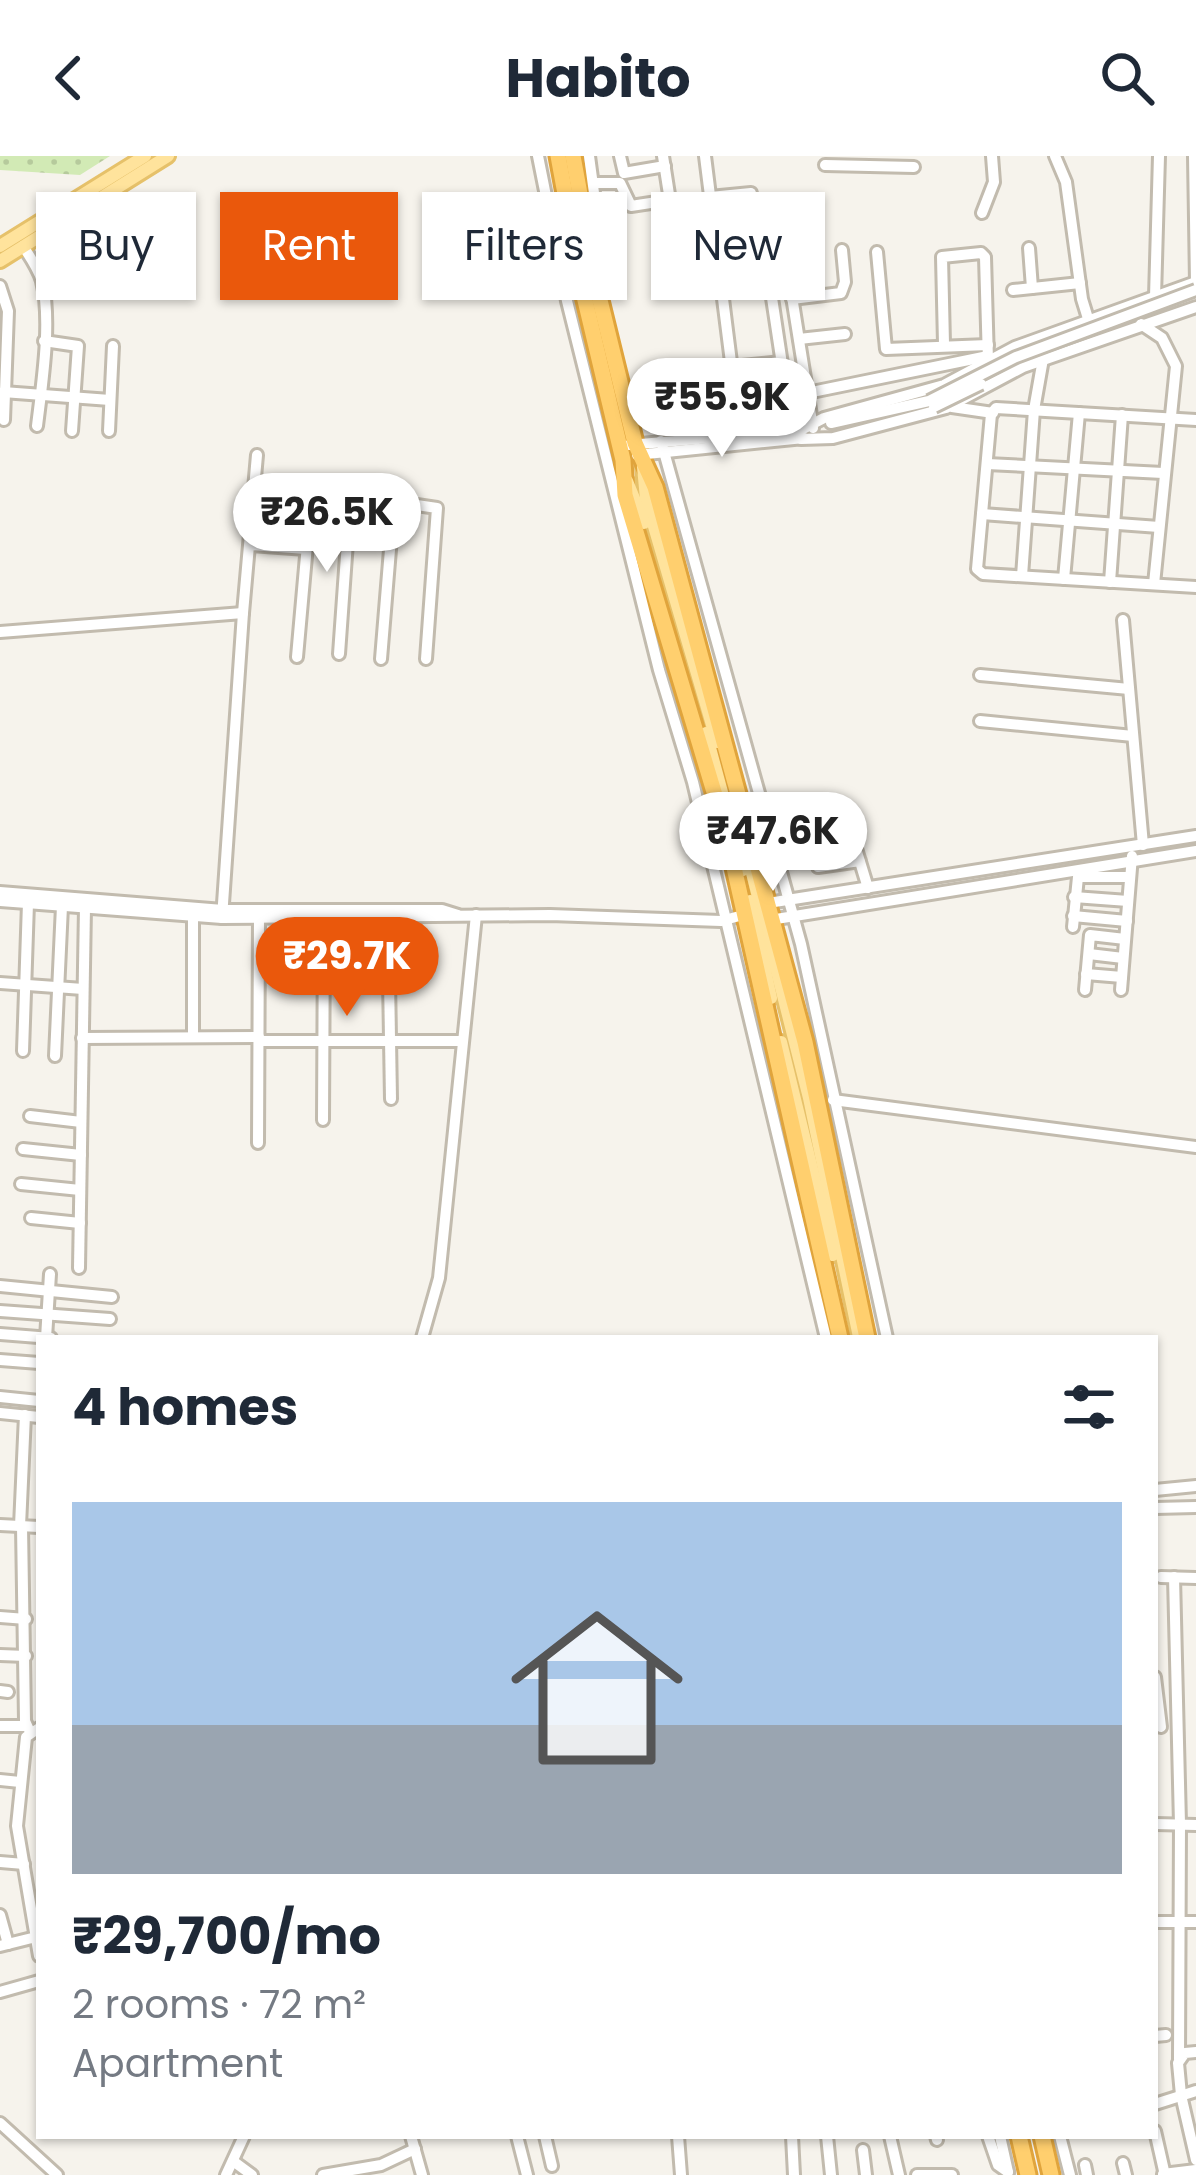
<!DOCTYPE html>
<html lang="en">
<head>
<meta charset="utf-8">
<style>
	body { margin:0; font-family:Poppins,sans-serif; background:#f6f6f7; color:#1f2937; height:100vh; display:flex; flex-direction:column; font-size:45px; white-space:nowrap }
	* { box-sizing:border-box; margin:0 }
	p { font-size:39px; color:#747a83 }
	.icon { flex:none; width:66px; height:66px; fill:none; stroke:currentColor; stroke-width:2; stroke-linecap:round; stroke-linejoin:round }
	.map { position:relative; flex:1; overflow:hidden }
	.sheet { position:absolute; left:36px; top:1179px; width:1122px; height:804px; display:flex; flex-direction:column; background:#fff; border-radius:0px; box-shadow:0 3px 9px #0004 }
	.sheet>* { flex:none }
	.hud { position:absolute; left:36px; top:36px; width:1125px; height:108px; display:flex; gap:24px }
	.price { position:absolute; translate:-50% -102px; padding:0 27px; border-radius:42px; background:#fff; color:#222; font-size:39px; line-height:78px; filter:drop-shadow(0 3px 6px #0008) }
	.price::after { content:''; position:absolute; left:50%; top:72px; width:36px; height:27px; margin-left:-18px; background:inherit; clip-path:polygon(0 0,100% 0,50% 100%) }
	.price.selected { background:#ea580c; color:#fff }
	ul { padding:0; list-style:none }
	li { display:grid; align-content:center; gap:24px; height:636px; padding:0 36px }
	li span { display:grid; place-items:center; height:372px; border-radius:0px; color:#555 }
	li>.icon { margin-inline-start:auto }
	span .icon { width:216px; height:216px; fill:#fffc; stroke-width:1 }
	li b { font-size:51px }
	h2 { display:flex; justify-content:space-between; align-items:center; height:144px; padding:0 36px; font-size:51px }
	.tag { padding:0 42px; border-radius:0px; background:#fff; box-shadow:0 3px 9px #0004; font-size:42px; line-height:108px }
	.tag.selected { background:#ea580c; color:#fff }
	header { display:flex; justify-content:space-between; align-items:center; height:156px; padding:0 36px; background:#fff; font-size:54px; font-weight:700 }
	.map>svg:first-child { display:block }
	.park { fill:url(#park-dots) }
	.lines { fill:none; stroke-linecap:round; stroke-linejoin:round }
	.minor-casing { stroke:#c2bbae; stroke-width:16 }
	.major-casing { stroke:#e6c16a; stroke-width:18 }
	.highway-casing { stroke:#e0a43c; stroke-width:21 }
	.minor { stroke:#fff; stroke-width:10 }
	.major { stroke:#ffe39c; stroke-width:12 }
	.highway { stroke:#ffcf6e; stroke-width:15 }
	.minor-bridge-casing { stroke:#c2bbae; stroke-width:16; stroke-linecap:butt }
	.minor-bridge { stroke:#fff; stroke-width:10 }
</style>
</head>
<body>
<header><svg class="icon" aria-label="back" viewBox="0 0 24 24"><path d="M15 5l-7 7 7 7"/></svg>Habito<svg class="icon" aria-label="search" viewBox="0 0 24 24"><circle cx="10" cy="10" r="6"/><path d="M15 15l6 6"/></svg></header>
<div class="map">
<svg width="1196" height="2019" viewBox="0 0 1196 2019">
	<defs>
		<pattern id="park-dots" width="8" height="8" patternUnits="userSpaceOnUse" patternTransform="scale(3)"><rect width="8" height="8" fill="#d2eab5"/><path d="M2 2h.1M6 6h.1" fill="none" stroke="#b6ca9c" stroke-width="1.8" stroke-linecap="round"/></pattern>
	</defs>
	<rect width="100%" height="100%" fill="#f6f3ec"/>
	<path class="park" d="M0,0H110L80,19L0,14Z"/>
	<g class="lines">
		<g class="minor-casing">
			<g id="minor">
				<path d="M538,0L567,145L659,514L693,626L826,1182"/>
				<path d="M589,0L599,74L591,96"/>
				<path d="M620,0L624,17L665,10"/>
				<path d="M663,0L673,64"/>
				<path d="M705,0L733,222"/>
				<path d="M1055,0L1066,26L1082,143L1090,169"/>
				<path d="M825,9L914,11"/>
				<path d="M593,27H620L631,50L670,44"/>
				<path d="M710,41L751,37"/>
				<path d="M982,57L994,26L992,0"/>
				<path d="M782,78L813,272"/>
				<path d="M716,86L756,83"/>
				<path d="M23,90C30,101 38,112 42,125C52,166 42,228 37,270"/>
				<path d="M1029,92L1032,132"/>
				<path d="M877,96L886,193L988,189"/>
				<path d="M721,125L769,122L785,228"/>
				<path d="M0,130L8,155L4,264"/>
				<path d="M1013,134L1080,127"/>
				<path d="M1155,141L1159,0"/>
				<path d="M792,143L841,137L845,126L842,94"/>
				<path d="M1141,168L1162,182L1176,210L1154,428"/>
				<path d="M799,183L845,178"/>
				<path d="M44,185L78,190L72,275"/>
				<path d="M944,188L942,101L981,97L985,101L988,205"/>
				<path d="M732,211L781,206"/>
				<path d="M3,236L110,244"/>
				<path d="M807,237L988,200"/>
				<path d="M952,251L993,257"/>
				<path d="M1196,264L996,252L991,258L977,413L983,418L1196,431"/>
				<path d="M831,267L929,245"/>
				<path d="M109,275L113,190"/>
				<path d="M799,275L824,262L944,229L1015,191L1196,126L1194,0"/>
				<path d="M801,283L833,282L946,252L1023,211L1196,151"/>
				<path d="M661,285L801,788L887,1182"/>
				<path d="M629,289L801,274"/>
				<path d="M637,299L804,282"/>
				<path d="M987,308L1163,317"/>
				<path d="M982,358L1159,371"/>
				<path d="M250,389L306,393"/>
				<path d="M1022,420L1034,254L1043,203"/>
				<path d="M1064,423L1079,257"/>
				<path d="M1110,426L1122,259"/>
				<path d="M243,457L257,299"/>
				<path d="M1123,464L1143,689"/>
				<path d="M0,476L243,457L222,762"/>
				<path d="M339,498L350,344L356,340L437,352L426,503"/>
				<path d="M297,501L312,333"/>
				<path d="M381,503L394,345"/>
				<path d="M980,519L1129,533"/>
				<path d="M980,565L1133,580"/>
				<path d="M860,705L818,711L810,682L851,676L868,732"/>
				<path d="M0,736L223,754H442L458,759"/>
				<path d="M1074,741L1128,745"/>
				<path d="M0,745L222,762L550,759L721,765L743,759"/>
				<path d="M768,747L1196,680"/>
				<path d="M193,760V881"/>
				<path d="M1073,760L1127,765"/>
				<path d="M388,762L391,943"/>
				<path d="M770,764L1196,695"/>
				<path d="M1073,771L1078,721H1130"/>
				<path d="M1089,798L1123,802"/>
				<path d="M1086,818L1122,821"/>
				<path d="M0,827L83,833"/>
				<path d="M1085,834L1090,779L1125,783"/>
				<path d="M1121,834L1132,700"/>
				<path d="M82,882L259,881"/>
				<path d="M259,885H462"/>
				<path d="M23,895L28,747"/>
				<path d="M55,900L62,750"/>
				<path d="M833,944L1196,991"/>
				<path d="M30,960L81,966"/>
				<path d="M323,964L324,761"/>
				<path d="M258,987L259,761"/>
				<path d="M23,993L81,999"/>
				<path d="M21,1028L80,1034"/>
				<path d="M31,1062L80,1067"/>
				<path d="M79,1112L85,751"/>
				<path d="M0,1130L112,1141"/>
				<path d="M0,1155L110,1163"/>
				<path d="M0,1178L51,1182"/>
				<path d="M46,1182L50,1118"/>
				<path d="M422,1182L439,1122L476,759"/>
				<path d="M0,1204L39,1207"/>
				<path d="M0,1241L39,1245"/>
				<path d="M0,1257L39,1261"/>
				<path d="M1155,1334L1196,1330"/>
				<path d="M1155,1352L1196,1351"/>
				<path d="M0,1369L39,1371"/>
				<path d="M20,1370L25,1259"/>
				<path d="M22,1370L25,1565L30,1576"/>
				<path d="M1161,1421L1196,1422"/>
				<path d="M1174,1421L1180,1668L1179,1903"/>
				<path d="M0,1461L26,1463"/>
				<path d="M0,1499L26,1500"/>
				<path d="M1155,1521L1161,1571"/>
				<path d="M0,1535L8,1536"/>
				<path d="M0,1570H26"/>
				<path d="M39,1572L26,1581L17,1670L39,1800"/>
				<path d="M0,1624L20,1626"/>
				<path d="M1155,1668L1196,1669"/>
				<path d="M0,1706L24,1708"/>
				<path d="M0,1759L8,1788"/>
				<path d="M1155,1766H1196"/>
				<path d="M0,1790L36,1781"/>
				<path d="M0,1836L39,1825"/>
				<path d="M1155,1880L1166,1879"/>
				<path d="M1196,1896L1185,1897L1178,1907L1181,1939L1196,2004"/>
				<path d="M1155,1948L1196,1935"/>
				<path d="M0,1967L57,2019"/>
				<path d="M1155,1975L1165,2019"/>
				<path d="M411,1980L422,2019"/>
				<path d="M517,1980L527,2019"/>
				<path d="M545,1980L552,2010"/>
				<path d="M678,1980L681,2019"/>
				<path d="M792,1980L794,2019"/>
				<path d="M827,1980L831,2019"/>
				<path d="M890,1980L899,2019"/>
				<path d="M936,1980L937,1984"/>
				<path d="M988,1980L998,2009L1008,2016"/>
				<path d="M1000,1980L1008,2016"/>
				<path d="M1060,1980L1070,2019"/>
				<path d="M863,1994L866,2019"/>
				<path d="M233,2005L252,2019"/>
				<path d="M1123,2007L1126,2019"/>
				<path d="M1085,2009L1087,2019"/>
				<path d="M1163,2018L1196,2014"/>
				<path d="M226,2019L244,1980"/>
				<path d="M323,2019L381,2009L415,1993"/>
				<path d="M917,2019H952"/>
			</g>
		</g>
		<g class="major-casing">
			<g id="major">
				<path d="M0,90L145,0"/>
				<path d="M0,105L168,0"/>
				<path d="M643,311L646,343L717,586"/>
				<path d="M627,325L644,367"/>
				<path d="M706,577L743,714"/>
				<path d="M749,705L809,942L859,1181"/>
				<path d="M750,745L771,842"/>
				<path d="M781,886L833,1099"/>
			</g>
		</g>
		<g class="highway-casing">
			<g id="highway">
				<path d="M558,0L584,140L623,304L625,339L726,676L840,1182"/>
				<path d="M573,0L598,136L635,287L655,331L805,886L867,1182"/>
				<path d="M1019,1980L1028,2019"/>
				<path d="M1042,1980L1051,2019"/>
			</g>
		</g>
		<use href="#minor" class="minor"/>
		<use href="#major" class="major"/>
		<use href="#highway" class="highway"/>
		<g class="minor-bridge-casing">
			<g id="minor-bridge">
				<path d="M929,245L1016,201L1196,134"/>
				<path d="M934,251L981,228"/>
			</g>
		</g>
		<use href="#minor-bridge" class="minor-bridge"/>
	</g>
</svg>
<b class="price" style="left:722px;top:304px">₹55.9K</b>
<b class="price" style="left:327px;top:419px">₹26.5K</b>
<b class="price" style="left:773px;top:738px">₹47.6K</b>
<b class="price selected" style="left:347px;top:863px">₹29.7K</b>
<div class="hud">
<a class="tag">Buy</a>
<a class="tag selected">Rent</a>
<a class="tag">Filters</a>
<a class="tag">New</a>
</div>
<section class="sheet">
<h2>4 homes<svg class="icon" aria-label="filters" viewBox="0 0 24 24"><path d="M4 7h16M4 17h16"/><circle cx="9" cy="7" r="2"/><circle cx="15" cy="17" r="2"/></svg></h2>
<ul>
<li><span style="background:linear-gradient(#a9c7e8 60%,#9aa5b1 0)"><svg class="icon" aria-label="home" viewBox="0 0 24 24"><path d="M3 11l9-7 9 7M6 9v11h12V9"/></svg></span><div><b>₹29,700/mo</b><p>2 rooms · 72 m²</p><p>Apartment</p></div></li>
</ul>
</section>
</div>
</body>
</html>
